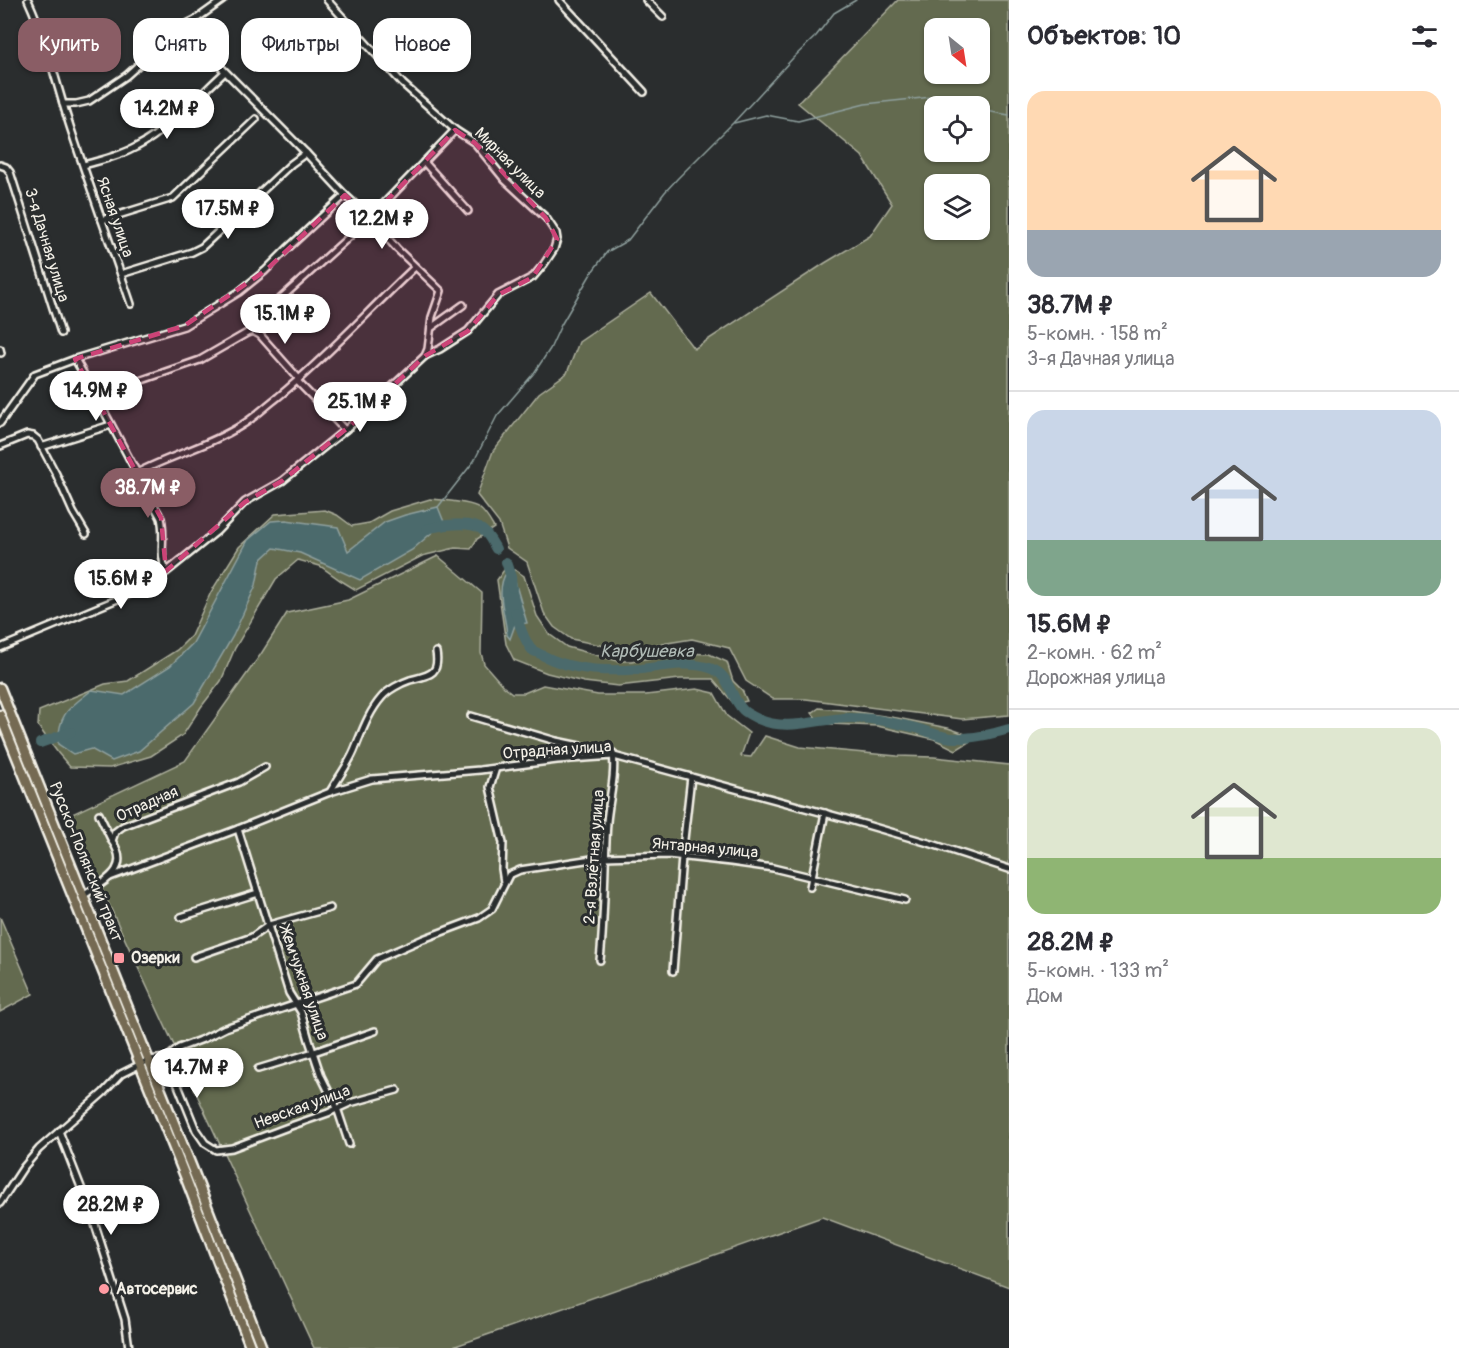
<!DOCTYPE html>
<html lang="ru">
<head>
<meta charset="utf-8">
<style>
	body { margin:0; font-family:Pangolin,sans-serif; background:#f2f2f3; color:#2b2b33; height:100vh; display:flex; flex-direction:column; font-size:22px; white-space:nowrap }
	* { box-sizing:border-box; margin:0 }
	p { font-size:20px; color:#7c7c81 }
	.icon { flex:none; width:33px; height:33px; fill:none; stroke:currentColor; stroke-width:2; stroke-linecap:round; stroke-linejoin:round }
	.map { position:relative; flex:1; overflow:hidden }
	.side { display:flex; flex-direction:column; background:#fff; width:450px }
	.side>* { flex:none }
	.hud { position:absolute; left:18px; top:18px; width:570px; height:54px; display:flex; gap:12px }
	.needle { width:39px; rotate:150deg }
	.fabs { position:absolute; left:924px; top:18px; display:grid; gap:12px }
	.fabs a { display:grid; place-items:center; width:66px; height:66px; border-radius:12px; background:#fff; box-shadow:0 2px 4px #0004; font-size:30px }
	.price { position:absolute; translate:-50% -51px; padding:0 14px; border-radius:21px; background:#fff; color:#222; font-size:20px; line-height:39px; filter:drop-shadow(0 2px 3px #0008) }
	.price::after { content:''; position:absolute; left:50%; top:36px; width:18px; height:14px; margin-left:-9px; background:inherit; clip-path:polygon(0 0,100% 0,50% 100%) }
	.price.current { background:#8a5d65; color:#fff }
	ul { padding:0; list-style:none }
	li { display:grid; align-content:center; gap:12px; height:318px; padding:0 18px }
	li+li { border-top:2px solid #e1e1e2 }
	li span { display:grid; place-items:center; height:186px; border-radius:18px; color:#555 }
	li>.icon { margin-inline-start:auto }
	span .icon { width:108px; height:108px; fill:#fffc; stroke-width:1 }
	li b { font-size:26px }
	h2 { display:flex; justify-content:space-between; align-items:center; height:72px; padding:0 18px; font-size:26px }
	.tag { padding:0 21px; border-radius:18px; background:#fff; box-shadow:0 2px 4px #0004; font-size:21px; line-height:54px }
	.tag.current { background:#8a5d65; color:#fff }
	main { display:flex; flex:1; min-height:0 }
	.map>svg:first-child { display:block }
	.green { fill:#636b50; stroke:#acae9c; stroke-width:1.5; fill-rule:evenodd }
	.water { fill:#4b6a6c; stroke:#8fa09e; stroke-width:1.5 }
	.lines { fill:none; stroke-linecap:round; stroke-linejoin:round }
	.stream { stroke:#8fa09e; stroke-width:1.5 }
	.river { stroke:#4b6a6c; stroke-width:10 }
	.minor-casing { stroke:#f4f1e8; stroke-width:10 }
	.primary-casing { stroke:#f4f1e8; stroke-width:13 }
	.minor { stroke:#2a2d2e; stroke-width:5 }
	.primary { stroke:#746b52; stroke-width:8 }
	.marked { fill:#cc4377; fill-opacity:0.2; stroke:#cc4377; stroke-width:4.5; stroke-dasharray:12 8; stroke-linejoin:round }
	.poi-dot { fill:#ff9aa2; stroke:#2a2d2e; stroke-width:2 }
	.labels { text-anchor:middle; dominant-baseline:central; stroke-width:6; stroke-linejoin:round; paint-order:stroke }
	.street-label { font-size:16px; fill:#f4f1e8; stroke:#2a2d2e }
	.poi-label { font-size:16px; font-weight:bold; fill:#f4f1e8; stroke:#2a2d2e; text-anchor:start }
	.water-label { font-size:18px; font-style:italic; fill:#b0bbb6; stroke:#2a2d2e }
</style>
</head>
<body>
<main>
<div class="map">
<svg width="1009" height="1348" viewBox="0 0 1009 1348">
	<rect width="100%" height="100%" fill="#2a2d2e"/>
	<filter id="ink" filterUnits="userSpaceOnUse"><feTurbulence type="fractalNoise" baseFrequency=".0167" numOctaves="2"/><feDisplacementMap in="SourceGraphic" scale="12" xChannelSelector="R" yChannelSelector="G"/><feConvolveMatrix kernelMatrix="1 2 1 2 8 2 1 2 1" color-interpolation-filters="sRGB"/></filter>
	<g filter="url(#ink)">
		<g class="green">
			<path d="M898,0H1009V715L962,719L806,699H773L746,681L729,648L692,639L624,650L571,639L554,627L544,613L527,562L507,548L499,523L477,495L493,451L539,393L567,373L579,342L651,293L694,349L825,263L870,236L892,204L862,156L798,103ZM980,28V74H934V28ZM980,106V152H934V106ZM980,184V230H934V184Z"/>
			<path d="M430,499C441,500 471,502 479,508C486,513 490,521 494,528L477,539L471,549L455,548L422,556L356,590L340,580L320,566L298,560L276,579L235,648L221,681L201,707L183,735L151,756L110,768L70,767L58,753L38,726L39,711L105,684L128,681L177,650L191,636L211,592L239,547L275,514L325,510L337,515L352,526L369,523L390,511Z"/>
			<path d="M438,556L482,593L481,653L484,664L504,687L512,693H524L543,685L598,695H646L697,689L714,693L727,716L749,733L741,756L751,757L765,736L800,747L897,756L934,757L1009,765V1287L822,1217L450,1348H314L68,816L185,761L261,654L287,613L348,600Z"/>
			<path d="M504,570H515L524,576L537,616L549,634L567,647L618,661H631L681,653L709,654L727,662L733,681L742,690L747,701L734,704L713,679H680L618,686L584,682L547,673L514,660L506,644L497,580Z"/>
			<path d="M819,708L851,711L897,718L948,728L968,735L972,740L956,750L934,739L877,726L830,724L817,719L812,713Z"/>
			<path d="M0,917L33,994L0,1012Z"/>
		</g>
		<g class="water">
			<path d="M438,507L444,522L412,550L360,580L300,553L274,548L261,560L256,585L233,636L194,703L139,751L112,761L91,749L73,754L58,744C59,712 69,708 92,690L124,695L170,666L193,643L248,540L271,521L286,520L338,527L348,551L385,522L405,515Z"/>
			<path d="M507,572L514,578L527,623L515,625L510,639L507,635C506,616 494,589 507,572Z"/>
		</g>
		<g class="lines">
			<g class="stream">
				<path d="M980,110L1009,115"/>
				<path d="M734,123L766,115L798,121L865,104L932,97L962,106"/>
				<path d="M438,507L474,461L497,416L534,373L550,349L561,325L579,294L592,272L607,252L628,240L665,192L678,178L733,123L793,58L816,36L834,13L856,0"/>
				<path d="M1006,730L1009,731"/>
			</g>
			<g class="river">
				<path d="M427,529C440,525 470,521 481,529C488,533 492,542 496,549"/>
				<path d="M506,562L511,577L512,588"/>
				<path d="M515,612C518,621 526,644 532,650C535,652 541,654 544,656C573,671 610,672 642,669C665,666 688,661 710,668C731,675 729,696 743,710C746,713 754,717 758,719C789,733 821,717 853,718C874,718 895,723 916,728C928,731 942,738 955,738C973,739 992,734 1009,729"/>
				<path d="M40,743L71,732"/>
			</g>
			<g class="minor-casing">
				<g id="minor">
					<path d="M28,0C45,37 55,78 67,117C87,180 110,242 131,304"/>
					<path d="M327,0L403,84L455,130L475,143L505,180L546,218L556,233L557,239L554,249L544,264L533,277L498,295L468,331L440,349L425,356"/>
					<path d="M559,0L644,92"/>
					<path d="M646,0L663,17"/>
					<path d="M63,104H76L89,101L126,76L181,27L195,20L223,0"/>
					<path d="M424,162L468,211"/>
					<path d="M0,165L6,167L10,172L61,333"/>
					<path d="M84,165C101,160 120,156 136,147C166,132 200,95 225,72"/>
					<path d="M102,220L173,198L256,119"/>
					<path d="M121,274L192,252L202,247L291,164L306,153"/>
					<path d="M431,328L463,305"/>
					<path d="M253,331L260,319L268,310L370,218L455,130"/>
					<path d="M253,331L260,335L299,379"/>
					<path d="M0,349L1,353"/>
					<path d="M75,359L96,396L161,518C166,537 158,552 166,571"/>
					<path d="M297,381L345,430"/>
					<path d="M96,396L200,360L247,333L253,331"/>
					<path d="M0,423L35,374L75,359L184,326L239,292L265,271L287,249L345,195"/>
					<path d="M0,446L27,435L33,436L38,440L56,474L73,512L86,534"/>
					<path d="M41,447L111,425"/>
					<path d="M137,473C171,455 209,446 242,425C255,417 266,406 278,397C327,357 369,310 415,267"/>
					<path d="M0,648L149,586L217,531L245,502L282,481L350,426L425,356L428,349L432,317L441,291L397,249L370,218L345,195L306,153L181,27"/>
					<path d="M471,716L556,741L613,753C616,776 609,799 607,822C604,868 605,914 600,960"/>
					<path d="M496,768L490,787L503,843L502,869L504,882"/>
					<path d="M330,792C338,778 348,765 354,751C362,732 368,713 382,697C388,690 401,683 410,680C429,675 440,675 436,652"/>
					<path d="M99,814L112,841"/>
					<path d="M238,829L289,993L301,1012L309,1040L321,1076L337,1108L349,1144"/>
					<path d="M110,877L238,829L330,792L372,779L480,770L557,760L614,756L846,819L932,844L1009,869"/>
					<path d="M810,887L825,813"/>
					<path d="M83,896C104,881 132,870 112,841L115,832L123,826L239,782L265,767"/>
					<path d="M181,917L258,893"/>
					<path d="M194,957L252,937L269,925L330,908"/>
					<path d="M673,971L682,857L691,777"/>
					<path d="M167,1058L179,1048L203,1039L225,1028L356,984L377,959L423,939L479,918L492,909L509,875L520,870L605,857L668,855L731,862L773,868L905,900"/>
					<path d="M167,1058L196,1130L205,1143L216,1150L232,1148L288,1127L328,1113L350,1103L397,1090"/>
					<path d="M258,1069L314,1052L375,1031"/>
					<path d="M59,1131L93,1218L125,1319L129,1348"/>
					<path d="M0,1203L23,1168L39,1149L103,1093L121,1074L149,1060L167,1058"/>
				</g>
			</g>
			<g class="primary-casing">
				<g id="primary">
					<path d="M0,688L194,1173L262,1348"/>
					<path d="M0,715L185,1176L251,1348"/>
				</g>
			</g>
			<use href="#minor" class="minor"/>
			<use href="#primary" class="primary"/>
		</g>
	</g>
	<path class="marked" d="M455,130L475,143L546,218L557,239L533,277L498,295L468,331L425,356L350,426L282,481L245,502L166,571L161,518L75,359L184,326L265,271L345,195L370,218Z"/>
	<g class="poi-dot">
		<rect x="113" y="952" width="12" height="12" rx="3"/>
		<circle cx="104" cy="1289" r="6"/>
	</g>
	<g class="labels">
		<g class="street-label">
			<text transform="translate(510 163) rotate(45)">Мирная улица</text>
			<text transform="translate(115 217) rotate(71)">Ясная улица</text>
			<text transform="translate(47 245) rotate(73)">3-я Дачная улица</text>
			<text transform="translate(557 750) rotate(-4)">Отрадная улица</text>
			<text transform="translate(147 804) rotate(-24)">Отрадная</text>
			<text transform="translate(705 848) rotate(5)">Янтарная улица</text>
			<text transform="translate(594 857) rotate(-86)">2-я Взлётная улица</text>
			<text transform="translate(86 862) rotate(68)">Русско-Полянский тракт</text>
			<text transform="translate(304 983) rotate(71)">Жемчужная улица</text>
			<text transform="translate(302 1107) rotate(-20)">Невская улица</text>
		</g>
		<g class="poi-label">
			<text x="131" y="958">Озерки</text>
			<text x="116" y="1289">Автосервис</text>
		</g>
		<g class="water-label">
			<text x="647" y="651">Карбушевка</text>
		</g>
	</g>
</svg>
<div class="fabs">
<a><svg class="needle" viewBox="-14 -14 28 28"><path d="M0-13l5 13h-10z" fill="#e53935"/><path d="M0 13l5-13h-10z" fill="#7c7c81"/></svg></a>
<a><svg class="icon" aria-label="locate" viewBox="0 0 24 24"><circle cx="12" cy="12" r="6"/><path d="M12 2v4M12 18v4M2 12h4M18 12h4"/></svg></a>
<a><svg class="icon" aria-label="layers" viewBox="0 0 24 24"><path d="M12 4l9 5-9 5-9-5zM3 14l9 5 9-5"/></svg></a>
</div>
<b class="price" style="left:167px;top:140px">14.2M ₽</b>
<b class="price" style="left:228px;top:240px">17.5M ₽</b>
<b class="price" style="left:382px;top:250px">12.2M ₽</b>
<b class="price" style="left:285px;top:345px">15.1M ₽</b>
<b class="price" style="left:96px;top:422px">14.9M ₽</b>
<b class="price" style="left:360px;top:433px">25.1M ₽</b>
<b class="price current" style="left:148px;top:519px">38.7M ₽</b>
<b class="price" style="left:121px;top:610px">15.6M ₽</b>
<b class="price" style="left:197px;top:1099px">14.7M ₽</b>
<b class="price" style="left:111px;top:1236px">28.2M ₽</b>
<div class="hud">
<a class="tag current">Купить</a>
<a class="tag">Снять</a>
<a class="tag">Фильтры</a>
<a class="tag">Новое</a>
</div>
</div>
<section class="side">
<h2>Объектов: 10<svg class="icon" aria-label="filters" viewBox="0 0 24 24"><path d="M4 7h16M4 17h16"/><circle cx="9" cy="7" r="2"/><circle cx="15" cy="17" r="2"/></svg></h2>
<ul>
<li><span style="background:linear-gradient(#ffd9b3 75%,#9aa5b1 0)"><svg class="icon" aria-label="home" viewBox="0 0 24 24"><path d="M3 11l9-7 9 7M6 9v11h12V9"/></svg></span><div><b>38.7M ₽</b><p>5-комн. · 158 m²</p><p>3-я Дачная улица</p></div></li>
<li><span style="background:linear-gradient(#c9d6e8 70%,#7fa58c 0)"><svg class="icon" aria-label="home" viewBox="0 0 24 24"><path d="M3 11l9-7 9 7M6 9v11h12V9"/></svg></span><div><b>15.6M ₽</b><p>2-комн. · 62 m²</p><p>Дорожная улица</p></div></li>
<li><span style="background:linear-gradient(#dfe7d0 70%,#8fb573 0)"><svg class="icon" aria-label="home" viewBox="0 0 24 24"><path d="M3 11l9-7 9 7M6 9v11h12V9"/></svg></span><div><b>28.2M ₽</b><p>5-комн. · 133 m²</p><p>Дом</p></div></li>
</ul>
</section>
</main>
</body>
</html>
